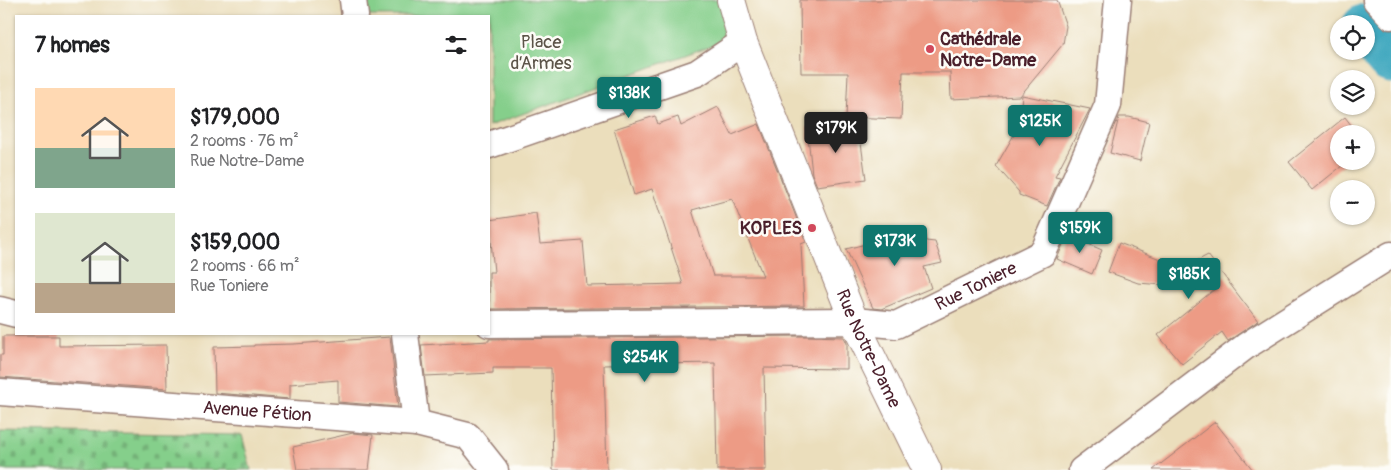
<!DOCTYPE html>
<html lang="en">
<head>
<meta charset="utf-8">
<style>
	body { margin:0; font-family:Pangolin,sans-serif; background:#f6f6f6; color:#202124; height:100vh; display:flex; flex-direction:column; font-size:19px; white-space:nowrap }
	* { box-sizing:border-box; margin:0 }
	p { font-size:16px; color:#757577 }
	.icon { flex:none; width:28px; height:28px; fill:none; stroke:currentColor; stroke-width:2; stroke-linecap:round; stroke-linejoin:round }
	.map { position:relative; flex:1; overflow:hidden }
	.panel { position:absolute; left:15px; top:15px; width:475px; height:320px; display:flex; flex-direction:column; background:#fff; border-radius:0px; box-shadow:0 1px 4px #0004 }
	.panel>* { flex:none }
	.controls { position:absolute; left:1330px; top:15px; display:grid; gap:10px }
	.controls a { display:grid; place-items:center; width:45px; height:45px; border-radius:50%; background:#fff; box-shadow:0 1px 4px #0004; font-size:25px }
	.price { position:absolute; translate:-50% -42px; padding:0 11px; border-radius:5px; background:#0f766e; color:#fff; font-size:16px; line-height:32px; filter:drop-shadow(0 1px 2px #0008) }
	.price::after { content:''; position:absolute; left:50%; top:30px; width:15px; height:11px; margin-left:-8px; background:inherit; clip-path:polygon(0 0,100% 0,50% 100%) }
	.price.on { background:#222; color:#fff }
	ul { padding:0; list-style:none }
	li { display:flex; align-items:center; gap:15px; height:125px; padding:0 20px }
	li span { display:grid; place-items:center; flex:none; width:140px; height:100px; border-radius:0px; color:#555 }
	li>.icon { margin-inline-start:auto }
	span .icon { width:60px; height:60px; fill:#fffc; stroke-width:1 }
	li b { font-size:21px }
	h2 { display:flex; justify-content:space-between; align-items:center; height:60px; padding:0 20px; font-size:21px }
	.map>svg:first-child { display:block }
	.green { fill:#85cf8b; stroke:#68775b }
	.cemetery { fill:url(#cemetery-stones); stroke:#68775b }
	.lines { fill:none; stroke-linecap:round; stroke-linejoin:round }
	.river { stroke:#3fa8bf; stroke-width:51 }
	.building { fill:#ed9b85; fill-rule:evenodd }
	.minor-casing { stroke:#9a7e74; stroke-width:29 }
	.tertiary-casing { stroke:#9a7e74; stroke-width:30 }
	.minor { stroke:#fff; stroke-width:26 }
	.tertiary { stroke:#fff; stroke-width:28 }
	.poi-dot { fill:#d1495b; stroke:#fdfcf7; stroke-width:2 }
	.labels { text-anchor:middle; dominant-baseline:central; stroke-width:5; stroke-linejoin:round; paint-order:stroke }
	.poi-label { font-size:18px; font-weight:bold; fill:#4a1f2b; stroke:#fdfcf7; text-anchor:start }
	.park-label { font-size:18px; fill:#5c5448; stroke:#fdfcf7 }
	.street-label { font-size:18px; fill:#4a1f2b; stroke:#fdfcf7 }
</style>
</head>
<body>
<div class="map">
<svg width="1391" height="470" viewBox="0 0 1391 470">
	<defs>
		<pattern id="cemetery-stones" width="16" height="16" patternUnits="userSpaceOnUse" patternTransform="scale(1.25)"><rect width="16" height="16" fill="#85cf8b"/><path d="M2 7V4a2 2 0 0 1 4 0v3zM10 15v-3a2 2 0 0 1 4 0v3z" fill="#74b178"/></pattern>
	</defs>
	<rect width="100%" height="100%" fill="#fdfcf7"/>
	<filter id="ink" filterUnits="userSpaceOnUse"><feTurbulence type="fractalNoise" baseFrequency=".02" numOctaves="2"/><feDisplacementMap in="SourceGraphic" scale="10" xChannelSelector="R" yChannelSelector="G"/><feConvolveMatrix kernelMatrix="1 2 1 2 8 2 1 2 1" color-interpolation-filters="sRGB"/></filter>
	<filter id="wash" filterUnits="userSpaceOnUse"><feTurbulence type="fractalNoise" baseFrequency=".0096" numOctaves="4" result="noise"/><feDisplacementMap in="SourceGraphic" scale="20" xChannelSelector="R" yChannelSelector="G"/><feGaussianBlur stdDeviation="1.12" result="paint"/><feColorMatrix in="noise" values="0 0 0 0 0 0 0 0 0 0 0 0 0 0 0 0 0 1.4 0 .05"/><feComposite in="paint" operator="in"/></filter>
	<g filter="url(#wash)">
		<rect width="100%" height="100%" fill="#ebdebc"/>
		<path class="green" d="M376,0H721L732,38L489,126V16H368L366,3Z"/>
		<path class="cemetery" d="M0,431L242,435L251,470H0Z"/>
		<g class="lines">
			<path class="river" d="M1366,29L1391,58"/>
		</g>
		<g id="blocks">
			<g class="building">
				<path d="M800,0H1057L1066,26L1063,44L1020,96L951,99L950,72H903L901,119L846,117L848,73H801Z"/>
				<path d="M1022,95L1090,109L1055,176L1060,177L1047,206L1019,195V192L996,166L1019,126Z"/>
				<path d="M718,107L732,135L759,124L806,242L801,244L804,306L489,309V272H494L489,220L536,213L540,244L583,241L587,286L683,284L652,189L634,195L614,129L655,116L658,124L678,117L681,126ZM732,199L763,276H713L692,210Z"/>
				<path d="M1119,117H1129L1149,122L1140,161L1110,153Z"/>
				<path d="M1345,117L1358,134H1339V161H1348L1312,190L1289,162Z"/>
				<path d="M858,122L866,179L817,186L812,174L807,127Z"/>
				<path d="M924,229L926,241L935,242L942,263L924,267L931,288L881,309L873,308L846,249Z"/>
				<path d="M1067,235L1102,250L1092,274L1057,259Z"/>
				<path d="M1119,243L1173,264V273L1208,255L1258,321L1228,341L1222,332L1182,364L1158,335L1215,289L1138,283L1108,272Z"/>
				<path d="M3,336H59V346L166,345L167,389L0,377V355H3Z"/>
				<path d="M805,336L844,337L847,343V369L764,368L766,470H717L715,363L604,365L607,470H553L551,368H493V373L425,376L421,345L489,341V339Z"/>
				<path d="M390,337L398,407L338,402V380L290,384V399L215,393L214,347L254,346V345L294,344Z"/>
				<path d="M1215,422L1253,470H1153Z"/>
				<path d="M353,433L373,435L369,470H297L293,447Z"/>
			</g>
		</g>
	</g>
	<g filter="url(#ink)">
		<use href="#blocks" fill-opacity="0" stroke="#9a7e74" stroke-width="1"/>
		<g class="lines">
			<g class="minor-casing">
				<g id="minor">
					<path d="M353,0L355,16"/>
					<path d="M1376,0L1391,16"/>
					<path d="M489,145L697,73L743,42"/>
					<path d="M0,310L16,314"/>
					<path id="s1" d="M489,324L854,321L896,325L1043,253L1108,105L1118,0"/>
					<path d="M405,334L416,423"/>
					<path id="s2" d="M0,392L416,423L468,436L495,470"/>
					<path d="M1082,470L1246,346L1391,255"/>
				</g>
			</g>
			<g class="tertiary-casing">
				<g id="tertiary">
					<path id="s3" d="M731,0L743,42L854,321L927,470"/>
				</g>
			</g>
			<use href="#minor" class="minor"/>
			<use href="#tertiary" class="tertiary"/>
		</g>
	</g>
	<g class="poi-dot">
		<circle cx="930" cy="49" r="5"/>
		<circle cx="812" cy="228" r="5"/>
	</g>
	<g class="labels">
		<g class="poi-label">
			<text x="940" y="39">Cathédrale<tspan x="940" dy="21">Notre-Dame</tspan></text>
			<text x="802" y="228" text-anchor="end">KOPLES</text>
		</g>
		<g class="park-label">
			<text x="541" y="42">Place<tspan x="541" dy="21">d’Armes</tspan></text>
		</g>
		<g class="street-label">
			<text stroke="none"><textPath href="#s1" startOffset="496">Rue Toniere</textPath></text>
			<text stroke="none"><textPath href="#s3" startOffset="375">Rue Notre-Dame</textPath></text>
			<text stroke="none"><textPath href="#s2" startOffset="258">Avenue Pétion</textPath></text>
		</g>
	</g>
</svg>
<div class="controls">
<a><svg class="icon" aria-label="locate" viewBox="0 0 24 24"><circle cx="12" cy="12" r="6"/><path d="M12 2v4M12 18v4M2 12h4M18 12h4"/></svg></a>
<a><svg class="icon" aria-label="layers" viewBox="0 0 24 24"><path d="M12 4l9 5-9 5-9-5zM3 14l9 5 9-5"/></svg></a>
<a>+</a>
<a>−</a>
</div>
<b class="price" style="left:629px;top:119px">$138K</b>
<b class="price" style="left:1040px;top:147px">$125K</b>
<b class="price on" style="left:836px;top:154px">$179K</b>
<b class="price" style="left:1080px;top:254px">$159K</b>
<b class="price" style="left:895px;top:267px">$173K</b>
<b class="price" style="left:1189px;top:300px">$185K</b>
<b class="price" style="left:645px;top:383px">$254K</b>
<section class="panel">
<h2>7 homes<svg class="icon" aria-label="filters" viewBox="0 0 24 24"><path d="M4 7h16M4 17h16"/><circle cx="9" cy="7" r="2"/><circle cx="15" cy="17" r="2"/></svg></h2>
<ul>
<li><span style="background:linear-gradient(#ffd9b3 60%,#7fa58c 0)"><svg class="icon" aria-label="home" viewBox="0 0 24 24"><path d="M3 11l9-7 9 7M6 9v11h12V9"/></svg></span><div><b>$179,000</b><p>2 rooms · 76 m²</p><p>Rue Notre-Dame</p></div></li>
<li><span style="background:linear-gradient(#dfe7d0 70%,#b9a48a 0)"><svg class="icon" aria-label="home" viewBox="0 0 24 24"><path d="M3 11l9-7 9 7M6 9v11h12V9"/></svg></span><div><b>$159,000</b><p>2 rooms · 66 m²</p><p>Rue Toniere</p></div></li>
</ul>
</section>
</div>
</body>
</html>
